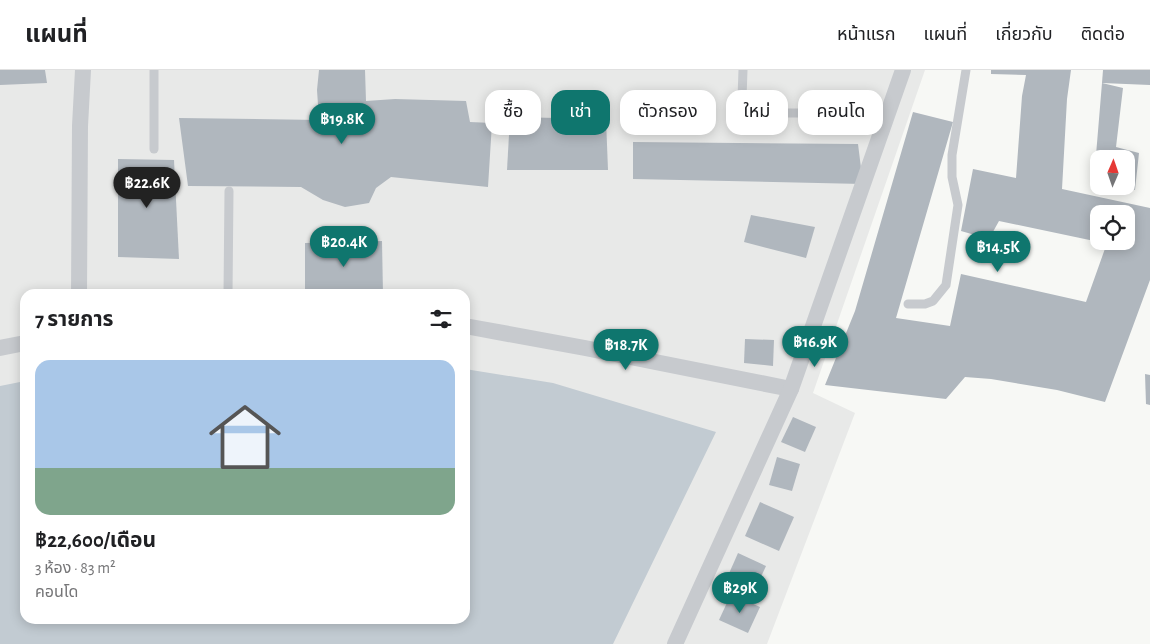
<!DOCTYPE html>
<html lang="th">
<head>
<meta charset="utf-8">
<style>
	body { margin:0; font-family:"Alegreya Sans","Noto Sans Thai",sans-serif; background:#f6f6f6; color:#202124; height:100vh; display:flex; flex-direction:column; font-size:19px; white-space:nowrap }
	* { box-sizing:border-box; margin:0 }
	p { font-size:16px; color:#757577 }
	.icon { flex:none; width:28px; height:28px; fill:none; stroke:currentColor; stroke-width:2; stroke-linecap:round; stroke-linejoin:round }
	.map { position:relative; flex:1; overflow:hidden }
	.sheet { position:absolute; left:20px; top:219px; width:450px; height:335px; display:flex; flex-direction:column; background:#fff; border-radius:15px; box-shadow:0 2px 12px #0003 }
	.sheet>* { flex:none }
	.banner { position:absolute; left:485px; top:20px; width:475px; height:45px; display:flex; gap:10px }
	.needle { width:32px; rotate:2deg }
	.fabs { position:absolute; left:1090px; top:80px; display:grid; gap:10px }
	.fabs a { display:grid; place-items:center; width:45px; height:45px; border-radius:10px; background:#fff; box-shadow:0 2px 12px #0003; font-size:25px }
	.price { position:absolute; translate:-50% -42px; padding:0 11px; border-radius:18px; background:#0f766e; color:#fff; font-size:16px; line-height:32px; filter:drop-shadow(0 1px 2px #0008) }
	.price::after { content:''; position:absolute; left:50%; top:30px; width:15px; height:11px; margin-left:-8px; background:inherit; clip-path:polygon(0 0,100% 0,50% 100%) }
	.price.on { background:#222; color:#fff }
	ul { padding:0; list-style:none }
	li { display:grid; align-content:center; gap:10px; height:265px; padding:0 15px }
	li span { display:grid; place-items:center; height:155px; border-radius:15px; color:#555 }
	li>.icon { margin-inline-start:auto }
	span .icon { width:90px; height:90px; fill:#fffc; stroke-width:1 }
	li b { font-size:21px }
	h2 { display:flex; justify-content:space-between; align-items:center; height:60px; padding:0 15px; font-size:21px }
	.chip { padding:0 18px; border-radius:15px; background:#fff; box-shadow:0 2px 12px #0003; font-size:18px; line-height:45px }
	.chip.on { background:#0f766e; color:#fff }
	header { display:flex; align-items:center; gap:30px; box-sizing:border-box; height:70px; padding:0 25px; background:#fff; border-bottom:1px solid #e0e0e0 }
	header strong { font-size:24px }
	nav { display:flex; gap:28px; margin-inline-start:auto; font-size:18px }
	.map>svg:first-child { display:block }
	.built { fill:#e8e9e8; fill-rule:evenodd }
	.water { fill:#c2cbd2 }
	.building { fill:#b0b7be }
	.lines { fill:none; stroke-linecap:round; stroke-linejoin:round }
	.service { stroke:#c7cace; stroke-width:9 }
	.minor { stroke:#c7cace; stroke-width:16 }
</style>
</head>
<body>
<header>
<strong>แผนที่</strong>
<nav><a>หน้าแรก</a><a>แผนที่</a><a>เกี่ยวกับ</a><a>ติดต่อ</a></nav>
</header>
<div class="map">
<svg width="1150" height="574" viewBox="0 0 1150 574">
	<rect width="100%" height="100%" fill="#f7f8f5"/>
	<path class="built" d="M0,0H925L813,323L855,343L767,574H0ZM25,224H465V549H25Z"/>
	<path class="water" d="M465,299L553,313L716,362L613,574H0V316L25,311V549H465Z"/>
	<g class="building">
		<path d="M0,0H45L47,13L0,15Z"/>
		<path d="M319,0H365L366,31L395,29L466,31L470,52L492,53L488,117L391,107L376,118L369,133L345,137L323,130L301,117L188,116L179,48L319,50L317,20Z"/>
		<path d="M991,0H1071L1067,29L1062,119L1150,138V210L1105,332L1057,320L991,309L965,307L946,329L825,315L855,241L913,42L953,52L896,248L950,256L961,204L1086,232L1107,173L1101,171H1126V144H1099V172L999,151L989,169L961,161L973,99L1016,108L1022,26L1026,5L991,4Z"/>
		<path d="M1103,0H1150V15L1102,13Z"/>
		<path d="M1102,13L1123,18L1116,77L1139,83L1135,120L1126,116V89H1099V109H1094Z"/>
		<path d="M510,47L606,49L608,100H507Z"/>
		<path d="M633,72L858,74L863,114L633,109Z"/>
		<path d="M118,89L174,90L179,189L118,187Z"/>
		<path d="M751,145L815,157L806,188L744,172Z"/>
		<path d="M382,171L383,224H305V173Z"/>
		<path d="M745,269L774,270L773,296L744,293Z"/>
		<path d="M1145,304L1150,305V335L1146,334Z"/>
		<path d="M793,347L816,357L805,382L781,372Z"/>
		<path d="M777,387L800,394L792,421L769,415Z"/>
		<path d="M760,432L794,447L779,481L745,466Z"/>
		<path d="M738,483L766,496L755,520L727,508Z"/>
		<path d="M731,524L760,537L748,563L719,550Z"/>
	</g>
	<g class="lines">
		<g class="service">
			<path d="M154,0V79"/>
			<path d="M743,0L742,28L744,34L752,41L773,43H888"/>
			<path d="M228,224L229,121"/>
			<path d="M908,234H925L933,231L946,215L958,135L952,107V85L966,0"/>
		</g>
		<g class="minor">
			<path d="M79,224L80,56L83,0"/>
			<path d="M465,256L585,278L791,319"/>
			<path d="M0,278L25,273"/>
			<path d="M675,574L791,319L903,0"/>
		</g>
	</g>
</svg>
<div class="fabs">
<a><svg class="needle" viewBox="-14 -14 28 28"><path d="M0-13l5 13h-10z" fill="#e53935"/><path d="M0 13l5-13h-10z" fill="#757577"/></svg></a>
<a><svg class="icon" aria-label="locate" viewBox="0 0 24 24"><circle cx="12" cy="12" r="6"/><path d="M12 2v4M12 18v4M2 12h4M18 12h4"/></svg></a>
</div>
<b class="price" style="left:342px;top:75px">฿19.8K</b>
<b class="price on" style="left:147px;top:139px">฿22.6K</b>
<b class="price" style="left:344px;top:198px">฿20.4K</b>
<b class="price" style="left:998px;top:203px">฿14.5K</b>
<b class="price" style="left:815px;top:298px">฿16.9K</b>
<b class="price" style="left:626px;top:301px">฿18.7K</b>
<b class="price" style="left:740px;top:544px">฿29K</b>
<div class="banner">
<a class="chip">ซื้อ</a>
<a class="chip on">เช่า</a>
<a class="chip">ตัวกรอง</a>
<a class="chip">ใหม่</a>
<a class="chip">คอนโด</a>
</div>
<section class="sheet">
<h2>7 รายการ<svg class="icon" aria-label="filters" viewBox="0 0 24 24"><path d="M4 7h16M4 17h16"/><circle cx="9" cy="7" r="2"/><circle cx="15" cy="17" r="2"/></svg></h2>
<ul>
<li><span style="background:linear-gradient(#a9c7e8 70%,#7fa58c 0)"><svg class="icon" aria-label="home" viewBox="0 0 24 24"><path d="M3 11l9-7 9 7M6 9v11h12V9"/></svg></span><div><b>฿22,600/เดือน</b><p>3 ห้อง · 83 m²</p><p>คอนโด</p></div></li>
</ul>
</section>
</div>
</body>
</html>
